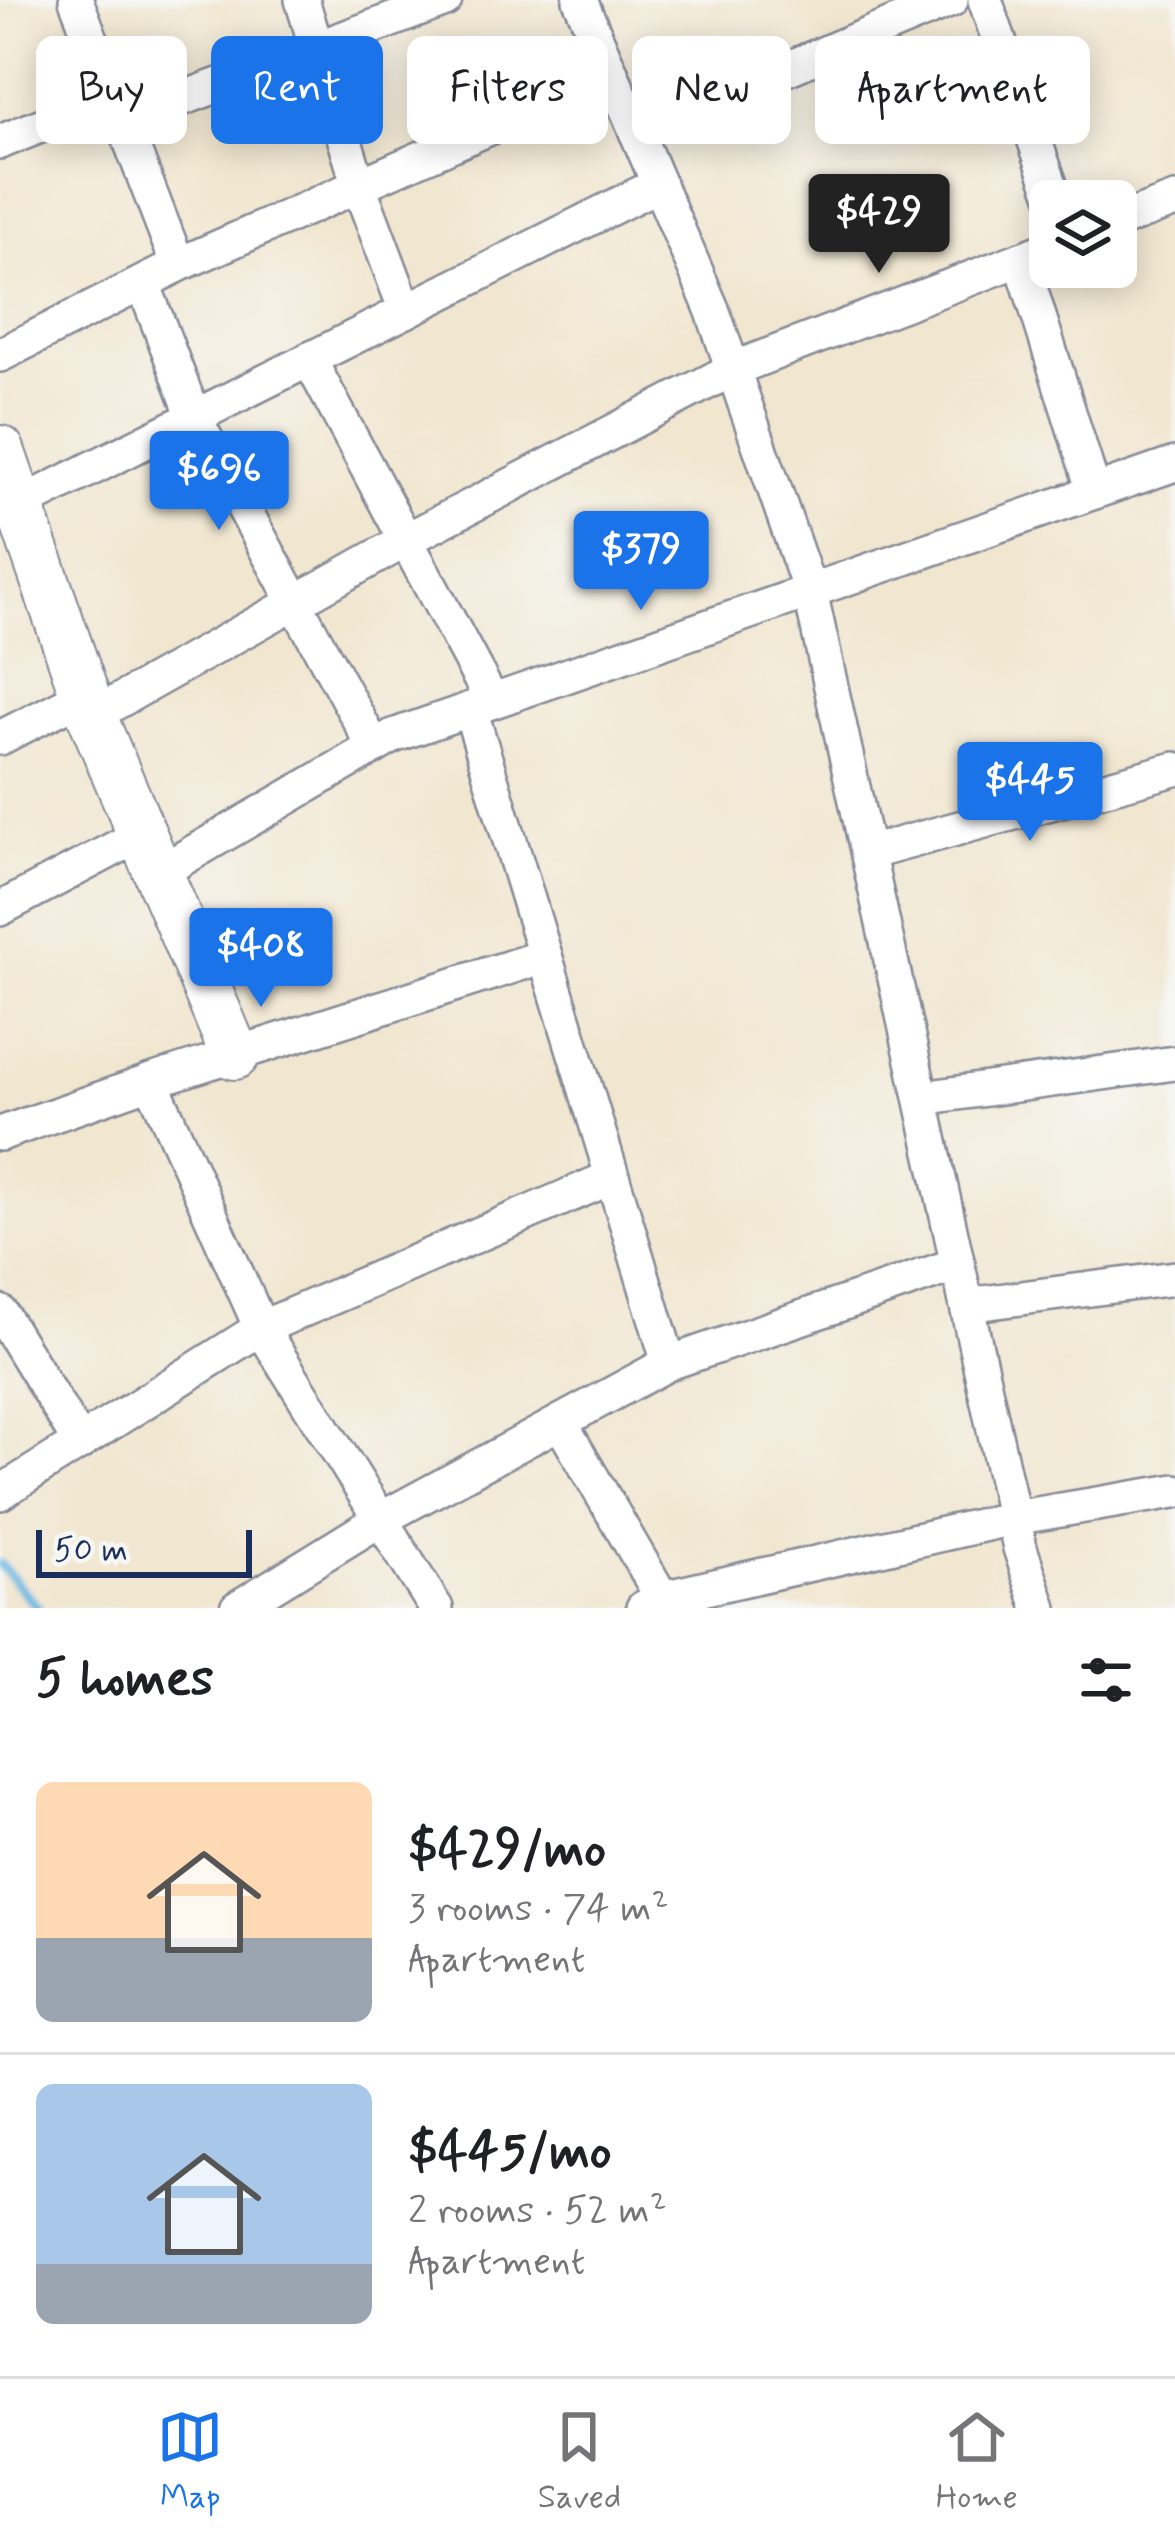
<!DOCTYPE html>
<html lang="en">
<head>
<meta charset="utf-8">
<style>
	body { margin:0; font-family:Mynerve,sans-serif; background:#f6f6f6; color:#202124; height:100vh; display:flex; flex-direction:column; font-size:45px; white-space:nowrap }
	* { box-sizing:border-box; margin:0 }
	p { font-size:39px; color:#757577 }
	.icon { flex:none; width:66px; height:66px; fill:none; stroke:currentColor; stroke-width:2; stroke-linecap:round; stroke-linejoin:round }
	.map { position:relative; height:1608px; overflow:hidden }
	.details { display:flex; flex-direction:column; background:#fff; flex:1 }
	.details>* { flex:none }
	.banner { position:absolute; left:36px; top:36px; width:1104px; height:108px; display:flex; gap:24px }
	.buttons { position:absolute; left:1029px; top:180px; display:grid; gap:24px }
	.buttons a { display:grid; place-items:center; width:108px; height:108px; border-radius:18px; background:#fff; box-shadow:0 6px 30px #0003; font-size:60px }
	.scale { position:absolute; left:36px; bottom:30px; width:216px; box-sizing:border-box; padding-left:12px; border:6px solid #1b2f5e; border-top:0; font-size:33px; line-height:42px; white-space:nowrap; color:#1b2f5e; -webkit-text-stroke:9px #f6f6f2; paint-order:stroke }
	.price { position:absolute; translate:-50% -102px; padding:0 27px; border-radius:12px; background:#1a73e8; color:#fff; font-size:39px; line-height:78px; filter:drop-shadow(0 3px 6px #0008) }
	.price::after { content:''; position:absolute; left:50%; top:72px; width:36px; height:27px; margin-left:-18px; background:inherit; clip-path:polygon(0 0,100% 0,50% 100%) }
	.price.selected { background:#222; color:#fff }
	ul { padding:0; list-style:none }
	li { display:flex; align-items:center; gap:36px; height:300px; padding:0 36px }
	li+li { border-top:3px solid #e0e0e0 }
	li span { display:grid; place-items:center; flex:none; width:336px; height:240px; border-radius:18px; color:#555 }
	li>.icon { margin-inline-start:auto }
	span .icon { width:144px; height:144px; fill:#fffc; stroke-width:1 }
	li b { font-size:51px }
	h2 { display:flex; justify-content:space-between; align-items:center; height:144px; padding:0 36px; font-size:51px }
	.pill { padding:0 42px; border-radius:18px; background:#fff; box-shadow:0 6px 30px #0003; font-size:42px; line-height:108px }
	.pill.selected { background:#1a73e8; color:#fff }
	.tabs { display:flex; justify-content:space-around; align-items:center; height:168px; border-top:3px solid #e0e0e0; background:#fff; font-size:33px; color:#757577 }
	.tabs a { display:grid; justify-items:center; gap:6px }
	.tabs .selected { color:#1a73e8 }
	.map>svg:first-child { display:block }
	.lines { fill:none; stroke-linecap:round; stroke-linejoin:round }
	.stream { stroke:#6ab8e4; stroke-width:9 }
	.street-casing { stroke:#868a96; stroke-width:38 }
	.secondary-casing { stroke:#868a96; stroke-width:52 }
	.street { stroke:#fff; stroke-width:33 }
	.secondary { stroke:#fff; stroke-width:48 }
</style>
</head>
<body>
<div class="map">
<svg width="1175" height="1608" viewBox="0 0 1175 1608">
	<rect width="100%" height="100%" fill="#f6f6f2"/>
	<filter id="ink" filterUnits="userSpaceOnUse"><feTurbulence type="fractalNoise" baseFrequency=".00833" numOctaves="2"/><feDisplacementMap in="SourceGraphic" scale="24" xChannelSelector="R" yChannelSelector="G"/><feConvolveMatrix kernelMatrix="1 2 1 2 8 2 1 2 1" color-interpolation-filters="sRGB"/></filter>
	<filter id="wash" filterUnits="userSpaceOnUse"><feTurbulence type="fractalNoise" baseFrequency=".004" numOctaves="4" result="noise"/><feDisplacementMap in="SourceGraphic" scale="48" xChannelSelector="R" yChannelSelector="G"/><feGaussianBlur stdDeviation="2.7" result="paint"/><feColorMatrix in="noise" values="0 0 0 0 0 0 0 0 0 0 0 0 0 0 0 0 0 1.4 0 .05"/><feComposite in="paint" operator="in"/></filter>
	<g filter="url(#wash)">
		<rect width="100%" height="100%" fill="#f1e6cf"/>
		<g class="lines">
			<path class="stream" d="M0,1564L38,1608"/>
		</g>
	</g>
	<g filter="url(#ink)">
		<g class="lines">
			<g class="street-casing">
				<g id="street">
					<path d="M76,0L178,265"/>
					<path d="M302,0L359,186L406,311"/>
					<path d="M580,0L712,309L810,591L1020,1548L1040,1608"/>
					<path d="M985,0L1056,201"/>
					<path d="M123,121L445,0"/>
					<path d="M636,132L951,0"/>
					<path d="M0,142L113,97"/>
					<path d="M1116,222L1175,200"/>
					<path d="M1021,259L1094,492"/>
					<path d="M143,283L194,417L374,747"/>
					<path d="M0,355L178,265L612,74"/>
					<path d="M309,359L492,701"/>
					<path d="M1,514L659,184"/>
					<path d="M470,709L669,1363"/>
					<path d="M92,716L406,540L733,369L1050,248"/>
					<path d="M0,738L85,695"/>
					<path d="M868,853L1175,769"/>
					<path d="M158,873L393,736L1175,464"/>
					<path d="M0,909L142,834"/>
					<path d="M151,1081L261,1328L436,1608"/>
					<path d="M922,1098L1175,1063"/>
					<path d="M0,1134L151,1081L545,956"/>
					<path d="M967,1305L1175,1278"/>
					<path d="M0,1312L80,1443"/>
					<path d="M560,1422L668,1608"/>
					<path d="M0,1493L261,1328L612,1177"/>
					<path d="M237,1608L381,1519L669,1363L958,1264"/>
					<path d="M643,1608L662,1598L1013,1518L1175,1491"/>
				</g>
			</g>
			<g class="secondary-casing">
				<path id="secondary" d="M0,450L92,716L235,1055"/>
			</g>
			<use href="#street" class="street"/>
			<use href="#secondary" class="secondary"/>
		</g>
	</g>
</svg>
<div class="buttons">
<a><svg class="icon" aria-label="layers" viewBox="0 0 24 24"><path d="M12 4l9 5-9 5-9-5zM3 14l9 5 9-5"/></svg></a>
</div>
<div class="scale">50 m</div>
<b class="price selected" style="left:879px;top:276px">$429</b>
<b class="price" style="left:219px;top:533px">$696</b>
<b class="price" style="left:641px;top:613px">$379</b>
<b class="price" style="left:1030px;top:844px">$445</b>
<b class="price" style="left:261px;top:1010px">$408</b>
<div class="banner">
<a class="pill">Buy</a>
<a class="pill selected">Rent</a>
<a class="pill">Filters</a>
<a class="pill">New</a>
<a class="pill">Apartment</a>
</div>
</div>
<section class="details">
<h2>5 homes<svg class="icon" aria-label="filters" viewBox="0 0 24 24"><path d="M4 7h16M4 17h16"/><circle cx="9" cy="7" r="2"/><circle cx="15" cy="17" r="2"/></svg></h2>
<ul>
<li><span style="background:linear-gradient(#ffd9b3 65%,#9aa5b1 0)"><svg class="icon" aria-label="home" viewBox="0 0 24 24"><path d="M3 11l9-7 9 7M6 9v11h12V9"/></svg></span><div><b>$429/mo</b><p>3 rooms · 74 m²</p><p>Apartment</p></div></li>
<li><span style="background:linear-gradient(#a9c7e8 75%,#9aa5b1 0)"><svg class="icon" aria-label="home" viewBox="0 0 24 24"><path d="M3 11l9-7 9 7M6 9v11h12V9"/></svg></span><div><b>$445/mo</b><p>2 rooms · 52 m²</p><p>Apartment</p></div></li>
</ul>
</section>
<nav class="tabs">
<a class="selected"><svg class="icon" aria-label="map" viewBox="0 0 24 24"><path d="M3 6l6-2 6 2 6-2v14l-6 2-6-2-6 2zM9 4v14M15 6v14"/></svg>Map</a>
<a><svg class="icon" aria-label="saved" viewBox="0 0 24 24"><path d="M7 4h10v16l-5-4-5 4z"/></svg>Saved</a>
<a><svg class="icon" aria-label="home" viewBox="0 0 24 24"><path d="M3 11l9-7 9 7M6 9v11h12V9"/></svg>Home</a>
</nav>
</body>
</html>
